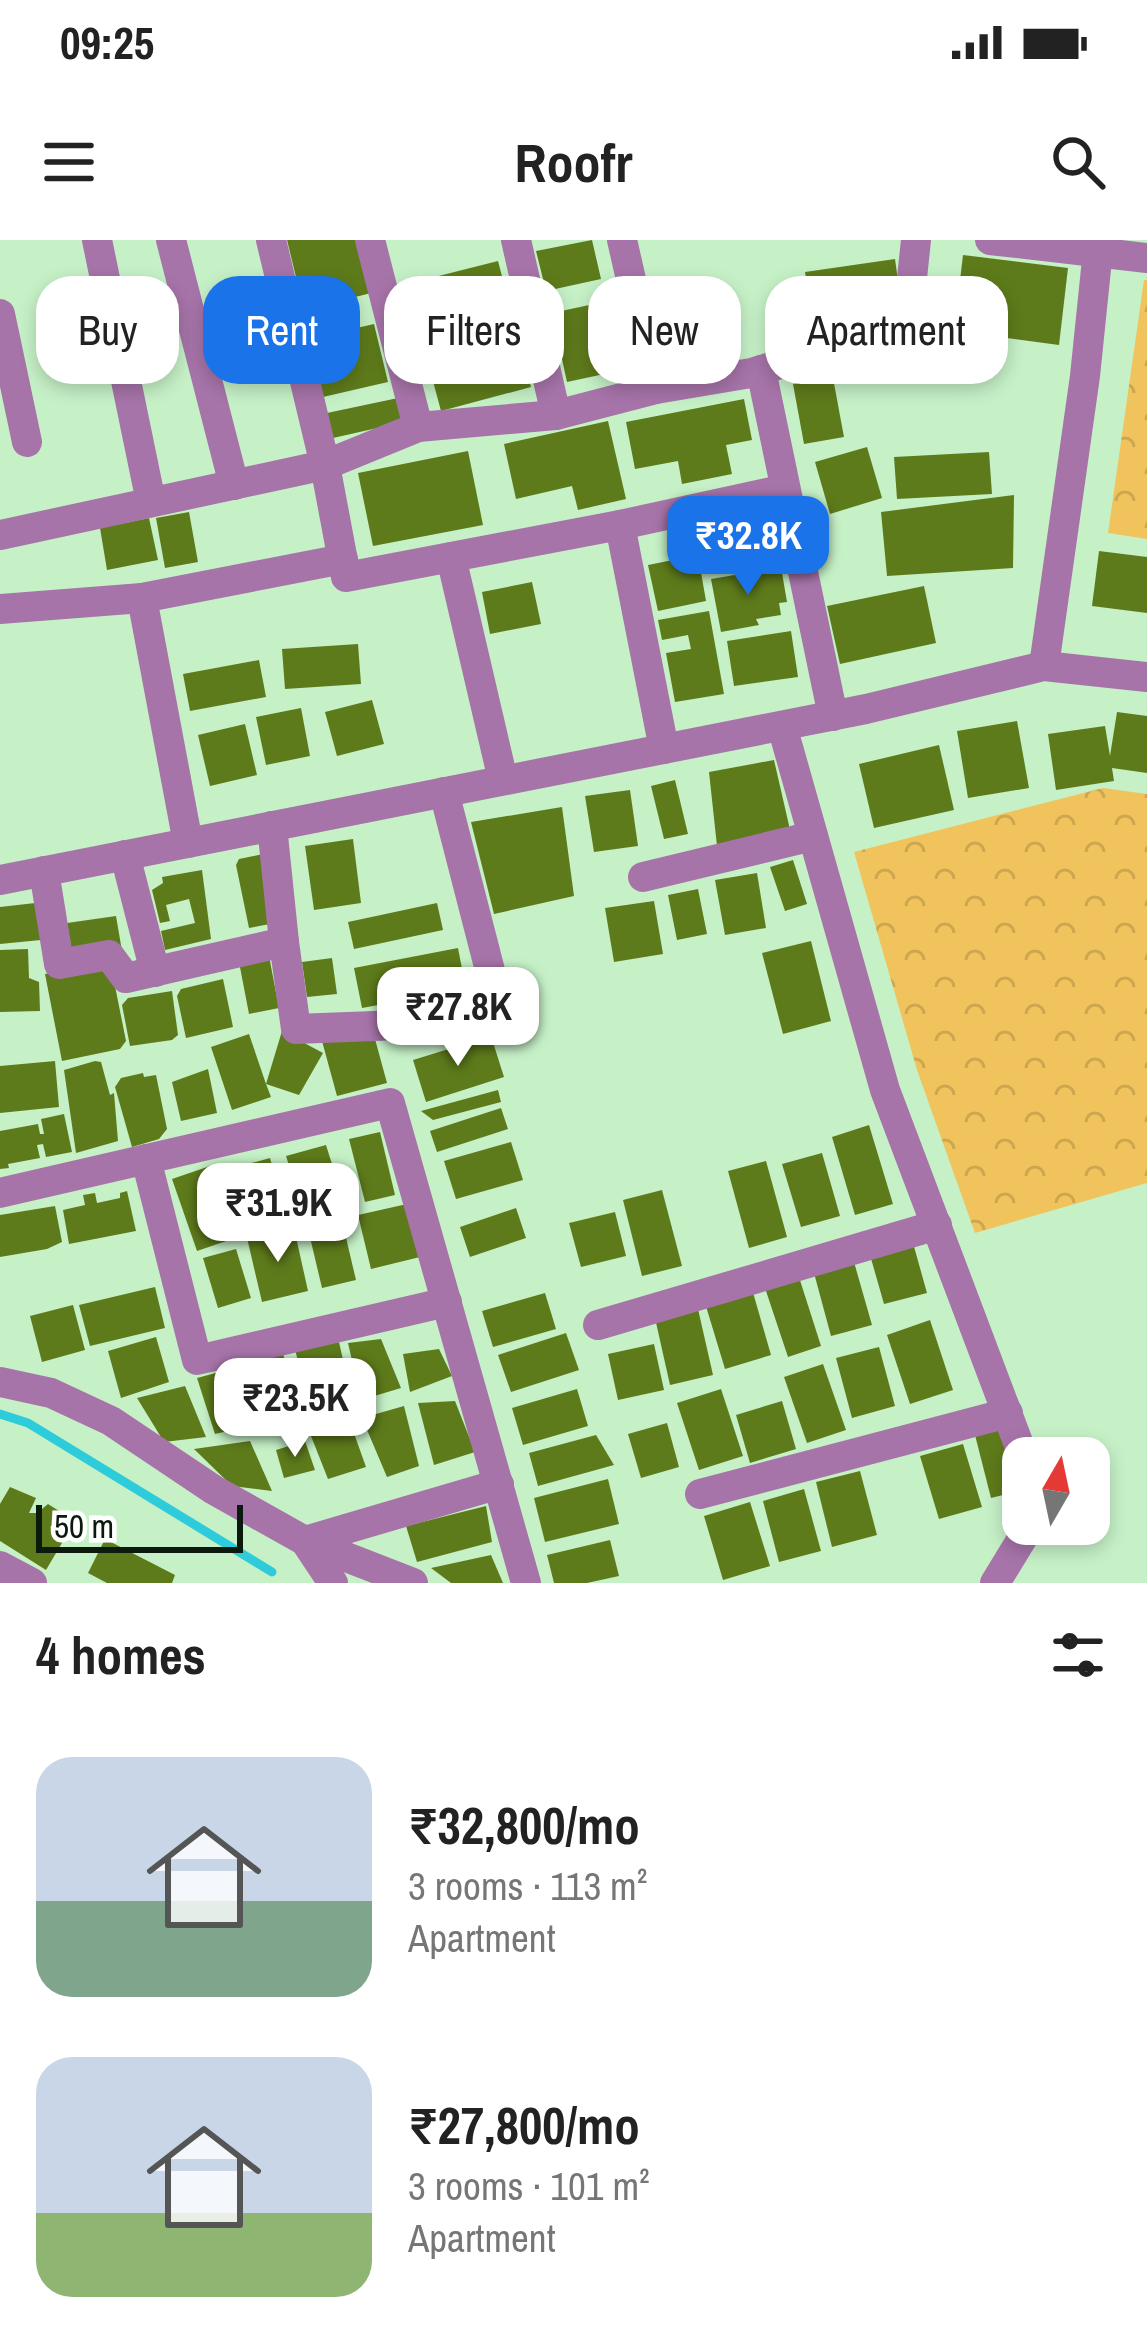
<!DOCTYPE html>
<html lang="en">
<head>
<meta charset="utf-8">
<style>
	body { margin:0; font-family:"Archivo Narrow",sans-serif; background:#f2f2f2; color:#222; height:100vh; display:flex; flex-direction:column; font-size:45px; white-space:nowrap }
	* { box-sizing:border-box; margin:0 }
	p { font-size:39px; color:#767676 }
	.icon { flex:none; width:66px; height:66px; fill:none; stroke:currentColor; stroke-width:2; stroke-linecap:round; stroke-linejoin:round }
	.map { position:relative; height:1343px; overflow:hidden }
	.panel { display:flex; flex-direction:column; background:#fff; flex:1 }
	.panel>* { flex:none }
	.hud { position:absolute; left:36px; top:36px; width:1077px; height:108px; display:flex; gap:24px }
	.needle { width:78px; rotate:9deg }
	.buttons { position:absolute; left:1002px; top:1197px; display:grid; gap:24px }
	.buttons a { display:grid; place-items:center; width:108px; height:108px; border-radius:24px; background:#fff; box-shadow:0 6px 18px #0003; font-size:60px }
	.scale { position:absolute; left:36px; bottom:30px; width:207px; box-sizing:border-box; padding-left:12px; border:6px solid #0b1a0c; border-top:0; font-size:33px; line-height:42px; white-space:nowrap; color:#0b1a0c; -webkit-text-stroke:9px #fff; paint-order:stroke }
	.price { position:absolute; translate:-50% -102px; padding:0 27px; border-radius:24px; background:#fff; color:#222; font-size:39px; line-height:78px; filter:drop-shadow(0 3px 6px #0008) }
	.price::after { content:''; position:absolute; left:50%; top:72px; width:36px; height:27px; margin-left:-18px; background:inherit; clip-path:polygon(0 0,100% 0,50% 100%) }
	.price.selected { background:#1a73e8; color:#fff }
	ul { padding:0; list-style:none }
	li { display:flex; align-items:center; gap:36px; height:300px; padding:0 36px }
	li span { display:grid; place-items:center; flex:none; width:336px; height:240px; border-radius:36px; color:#555 }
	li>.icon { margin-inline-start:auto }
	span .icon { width:144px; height:144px; fill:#fffc; stroke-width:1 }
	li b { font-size:51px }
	h2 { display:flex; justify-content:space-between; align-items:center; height:144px; padding:0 36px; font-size:51px }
	.tag { padding:0 42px; border-radius:36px; background:#fff; box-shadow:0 6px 18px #0003; font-size:42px; line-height:108px }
	.tag.selected { background:#1a73e8; color:#fff }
	.status { display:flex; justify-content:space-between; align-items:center; height:84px; padding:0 60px; background:#fff; direction:ltr }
	.status svg { height:33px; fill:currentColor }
	header { display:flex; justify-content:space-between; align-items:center; height:156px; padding:0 36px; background:#fff; font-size:54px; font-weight:700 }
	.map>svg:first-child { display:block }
	.park { fill:url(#park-crowns) }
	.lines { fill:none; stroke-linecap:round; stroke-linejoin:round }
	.stream { stroke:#2eccdb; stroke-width:9 }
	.building { fill:#5e7b1b }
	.minor { stroke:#a774a9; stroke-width:30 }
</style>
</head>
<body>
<div class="status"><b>09:25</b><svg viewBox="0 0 49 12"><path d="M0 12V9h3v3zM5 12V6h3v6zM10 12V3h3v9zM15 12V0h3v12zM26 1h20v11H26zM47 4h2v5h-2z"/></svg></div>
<header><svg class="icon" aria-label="menu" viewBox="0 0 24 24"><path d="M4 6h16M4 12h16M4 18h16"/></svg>Roofr<svg class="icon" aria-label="search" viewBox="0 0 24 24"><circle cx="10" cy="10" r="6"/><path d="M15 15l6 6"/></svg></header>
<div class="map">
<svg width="1147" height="1343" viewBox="0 0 1147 1343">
	<defs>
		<pattern id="park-crowns" width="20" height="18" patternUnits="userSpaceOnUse" patternTransform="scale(3)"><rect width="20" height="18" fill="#f1c35c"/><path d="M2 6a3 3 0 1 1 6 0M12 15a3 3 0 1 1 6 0" fill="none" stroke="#cda74f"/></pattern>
	</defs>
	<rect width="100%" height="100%" fill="#c6f1c7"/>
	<g class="park">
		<path d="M1144,40H1147V299L1108,293Z"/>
		<path d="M1103,548L1147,554V943L975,993L917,830L854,612Z"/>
	</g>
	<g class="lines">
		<path class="stream" d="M0,1174L28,1183L272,1332"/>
	</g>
	<g class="building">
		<path d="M287,0H358L371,53L304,70Z"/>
		<path d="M592,0L601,39L546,51L536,11Z"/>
		<path d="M963,15L1068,28L1059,105L954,91Z"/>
		<path d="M895,19L902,69L813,81L805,32Z"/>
		<path d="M498,21L531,147L441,171L407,44Z"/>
		<path d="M608,61L623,130L567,142L552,73Z"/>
		<path d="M374,84L388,142L323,157L309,99Z"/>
		<path d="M833,138L844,197L804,204L793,144Z"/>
		<path d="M398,158L404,182L333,198L327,173Z"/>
		<path d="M744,159L752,200L726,205L732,234L682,244L678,221L635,229L626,182Z"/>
		<path d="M608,181L626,259L578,270L572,246L516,259L504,204Z"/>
		<path d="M867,207L882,258L830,274L815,222Z"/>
		<path d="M468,211L483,285L373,306L358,233Z"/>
		<path d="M989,212L992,254L897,259L894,217Z"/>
		<path d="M1014,255L1013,328L887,336L881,272Z"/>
		<path d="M770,270L778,314L755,319L748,299L753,325L706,334L700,303L709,302L705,283Z"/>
		<path d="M189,272L198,322L165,328L156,278Z"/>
		<path d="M149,278L158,320L107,330L100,288Z"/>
		<path d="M1099,311L1147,317V373L1092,366Z"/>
		<path d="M698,315L706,361L658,371L648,325Z"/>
		<path d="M781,327L787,362L779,363L781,375L756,379L759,385L721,392L711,339Z"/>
		<path d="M532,342L541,384L490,394L482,352Z"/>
		<path d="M924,346L936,403L840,424L827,366Z"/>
		<path d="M709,371L724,454L675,462L666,413L691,409L688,395L662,400L658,380Z"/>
		<path d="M791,391L798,437L734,446L727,401Z"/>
		<path d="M358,404L361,444L285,449L282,409Z"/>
		<path d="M259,420L266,457L190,471L183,434Z"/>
		<path d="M372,460L384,504L337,516L325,472Z"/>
		<path d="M301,468L310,516L266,525L256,477Z"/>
		<path d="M1117,472L1147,476V533L1112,528L1114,541L1056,550L1048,494L1105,486L1110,516Z"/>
		<path d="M1017,481L1029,548L968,558L957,491Z"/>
		<path d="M245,484L257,535L210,546L198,495Z"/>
		<path d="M939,505L954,570L874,588L859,524Z"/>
		<path d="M774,520L791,594L717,606L709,532Z"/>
		<path d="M675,540L688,594L664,599L651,546Z"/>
		<path d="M630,550L638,606L594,612L585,556Z"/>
		<path d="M562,567L574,656L494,674L471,582Z"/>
		<path d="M353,599L361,663L314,670L305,606Z"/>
		<path d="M263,614L270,684L249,688L236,625L239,619Z"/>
		<path d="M793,620L807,664L785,671L770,627Z"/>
		<path d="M202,630L211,699L165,710L161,691L195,683L189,659L166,665L170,681L160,683L152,650L163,643L162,637Z"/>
		<path d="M757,633L766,688L725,695L715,640Z"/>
		<path d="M698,649L707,694L677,700L668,655Z"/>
		<path d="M654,661L663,714L614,722L605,668Z"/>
		<path d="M44,662L41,700L0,704V667Z"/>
		<path d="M437,663L443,690L354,709L348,682Z"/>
		<path d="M116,676L122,711L73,718L67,683Z"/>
		<path d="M811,701L831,781L783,794L762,713Z"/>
		<path d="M458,708L466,749L362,768L354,728Z"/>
		<path d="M28,709L29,738L39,742L40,771L0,772V710Z"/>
		<path d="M269,716L279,768L249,774L239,722Z"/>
		<path d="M332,718L337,754L307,757L302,722Z"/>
		<path d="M110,721L126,801L120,809L62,821L45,734Z"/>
		<path d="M223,739L233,787L186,798L177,756L181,749Z"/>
		<path d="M172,751L178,795L172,800L130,806L122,765L128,758Z"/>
		<path d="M372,788L387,843L337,856L322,801Z"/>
		<path d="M282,791L323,813L299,855L266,844L271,857L232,870L211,807L249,794L266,844Z"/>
		<path d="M491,796L504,837L426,862L413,820Z"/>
		<path d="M55,821L59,867L0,873V826Z"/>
		<path d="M95,821L101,822L110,855L114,853L118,901L76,913L64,830Z"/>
		<path d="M208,829L217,873L181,881L172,842Z"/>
		<path d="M143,833L144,837L156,835L167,889L159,899L132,907L115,847L121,838Z"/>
		<path d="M498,850L501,862L433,880L421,871Z"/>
		<path d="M501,868L508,889L437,912L430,891Z"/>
		<path d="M64,874L72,912L46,917L43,904L37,905L40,918L8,924L9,928L0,929V891L38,884L40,894H44L41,879Z"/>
		<path d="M869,885L893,964L855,975L832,897Z"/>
		<path d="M380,892L395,955L365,962L349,899Z"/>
		<path d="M511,902L523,940L456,959L444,921Z"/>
		<path d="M326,905L343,959L303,971L286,916Z"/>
		<path d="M822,913L840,976L801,987L782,924Z"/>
		<path d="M270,918L286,975L247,987L230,929Z"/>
		<path d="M766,921L787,997L749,1008L728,931Z"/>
		<path d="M213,925L238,997L197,1011L172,939Z"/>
		<path d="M662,950L682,1026L642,1036L623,960Z"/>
		<path d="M127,951L136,991L69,1004L63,970L85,965L83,955L95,953L97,963L120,958V953Z"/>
		<path d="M407,964L420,1017L371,1029L358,975Z"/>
		<path d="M55,966L62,1002L47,1009L0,1017V975Z"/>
		<path d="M516,968L526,998L470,1017L460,987Z"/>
		<path d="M615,972L626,1016L581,1027L569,983Z"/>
		<path d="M343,985L356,1040L322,1048L309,993Z"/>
		<path d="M294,988L308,1051L262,1062L247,998Z"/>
		<path d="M913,1003L927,1053L884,1064L870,1015Z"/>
		<path d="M236,1009L251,1058L218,1068L203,1018Z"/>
		<path d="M854,1022L872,1085L831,1096L814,1033Z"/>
		<path d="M798,1034L821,1106L788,1117L764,1045Z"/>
		<path d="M155,1047L165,1088L90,1106L79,1065Z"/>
		<path d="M752,1049L771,1115L725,1129L705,1063Z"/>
		<path d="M545,1053L556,1089L493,1107L482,1071Z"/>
		<path d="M73,1065L85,1110L42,1122L30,1076Z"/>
		<path d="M698,1069L713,1135L670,1145L655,1078Z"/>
		<path d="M930,1080L953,1150L910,1164L887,1095Z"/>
		<path d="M566,1093L579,1130L511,1152L498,1115Z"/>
		<path d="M156,1097L169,1142L121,1158L108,1111Z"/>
		<path d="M381,1099L401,1148L361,1160L348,1103Z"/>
		<path d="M339,1102L353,1164L312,1171L295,1110Z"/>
		<path d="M654,1104L664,1150L618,1160L608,1114Z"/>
		<path d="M879,1107L895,1166L852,1178L836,1118Z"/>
		<path d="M439,1109L452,1136L410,1152L403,1114Z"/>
		<path d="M283,1114L309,1191L273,1196L252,1119Z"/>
		<path d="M823,1124L846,1190L807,1203L784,1137Z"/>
		<path d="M238,1127L258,1184L215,1194L197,1138Z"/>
		<path d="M185,1146L206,1197L164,1202L137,1158Z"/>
		<path d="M577,1149L588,1186L523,1205L512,1168Z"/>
		<path d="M721,1149L743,1216L699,1230L677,1163Z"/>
		<path d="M455,1161L475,1212L434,1225L418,1163Z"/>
		<path d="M782,1161L796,1209L750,1223L736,1175Z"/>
		<path d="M404,1166L419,1226L387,1237L362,1178Z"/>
		<path d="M667,1183L679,1227L641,1238L628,1194Z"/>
		<path d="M351,1185L366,1227L328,1239L309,1191Z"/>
		<path d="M1008,1187L1023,1250L991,1258L975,1195Z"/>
		<path d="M596,1195L614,1225L538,1246L529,1213Z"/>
		<path d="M250,1201L272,1251L232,1246L194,1209Z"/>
		<path d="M305,1201L315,1230L284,1238L276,1210Z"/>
		<path d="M963,1204L982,1267L939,1279L920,1216Z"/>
		<path d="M860,1231L877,1295L832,1307L816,1242Z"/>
		<path d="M608,1239L619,1284L545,1302L534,1258Z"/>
		<path d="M10,1247L36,1258L29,1273H37L48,1264L75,1281L46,1330L0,1301V1264Z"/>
		<path d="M804,1249L821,1311L779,1322L763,1261Z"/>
		<path d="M750,1262L770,1326L723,1340L704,1276Z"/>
		<path d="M486,1266L492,1302L417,1322L406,1286Z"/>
		<path d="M105,1299L175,1335L172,1343H107L88,1333Z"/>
		<path d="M610,1300L619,1336L587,1343H554L547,1315Z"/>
		<path d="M491,1315L503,1343H451L431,1328Z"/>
	</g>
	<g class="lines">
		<g class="minor">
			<path d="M97,0L151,262"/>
			<path d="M171,0L234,245"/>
			<path d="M271,0L325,225L346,337L620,285L785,249"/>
			<path d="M370,0L418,187"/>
			<path d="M516,0L556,175"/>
			<path d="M622,0L656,149"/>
			<path d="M990,0L1147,18"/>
			<path d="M0,74L27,202"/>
			<path d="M761,130L833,476"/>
			<path d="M620,285L664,509"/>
			<path d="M0,295L325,225L418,187L556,175L656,149L751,133L907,86L916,0"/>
			<path d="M451,317L503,540"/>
			<path d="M142,358L188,603"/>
			<path d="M0,369L142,358L343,319"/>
			<path d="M1044,426L1085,136L1099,0"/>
			<path d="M782,486L885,850L1024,1218"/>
			<path d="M125,615L155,732"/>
			<path d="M44,631L59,724L109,715L126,738L284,702L272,586"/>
			<path d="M643,637L813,596"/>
			<path d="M0,640L866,469L1044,426L1147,437"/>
			<path d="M284,702L296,789L503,781L444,552"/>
			<path d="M146,919L197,1120L447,1062"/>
			<path d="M0,953L390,863L526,1343"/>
			<path d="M598,1085L937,985"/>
			<path d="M0,1142L51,1153L111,1181L214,1250L305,1301L499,1244"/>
			<path d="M700,1254L1008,1173"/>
			<path d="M305,1301L413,1343"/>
			<path d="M305,1301L333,1343"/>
			<path d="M0,1326L32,1343"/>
			<path d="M995,1343L1031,1284"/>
		</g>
	</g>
</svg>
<div class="buttons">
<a><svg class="needle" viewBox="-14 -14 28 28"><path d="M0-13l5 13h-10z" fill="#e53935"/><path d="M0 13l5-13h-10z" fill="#767676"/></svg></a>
</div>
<div class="scale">50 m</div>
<b class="price selected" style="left:748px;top:358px">₹32.8K</b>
<b class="price" style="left:458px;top:829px">₹27.8K</b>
<b class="price" style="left:278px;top:1025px">₹31.9K</b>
<b class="price" style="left:295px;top:1220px">₹23.5K</b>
<div class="hud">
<a class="tag">Buy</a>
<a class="tag selected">Rent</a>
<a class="tag">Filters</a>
<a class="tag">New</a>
<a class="tag">Apartment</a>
</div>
</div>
<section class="panel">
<h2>4 homes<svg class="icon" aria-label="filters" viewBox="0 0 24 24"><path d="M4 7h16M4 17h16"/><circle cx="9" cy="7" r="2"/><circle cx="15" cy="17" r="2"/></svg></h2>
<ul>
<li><span style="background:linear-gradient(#c9d6e8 60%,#7fa58c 0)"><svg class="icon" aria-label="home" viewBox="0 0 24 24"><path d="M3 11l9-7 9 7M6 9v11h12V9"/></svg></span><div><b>₹32,800/mo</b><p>3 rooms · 113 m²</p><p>Apartment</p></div></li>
<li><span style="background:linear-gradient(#c9d6e8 65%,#8fb573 0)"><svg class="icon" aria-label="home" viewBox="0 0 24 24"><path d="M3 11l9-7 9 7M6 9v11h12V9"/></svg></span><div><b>₹27,800/mo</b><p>3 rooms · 101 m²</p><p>Apartment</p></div></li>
</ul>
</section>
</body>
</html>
